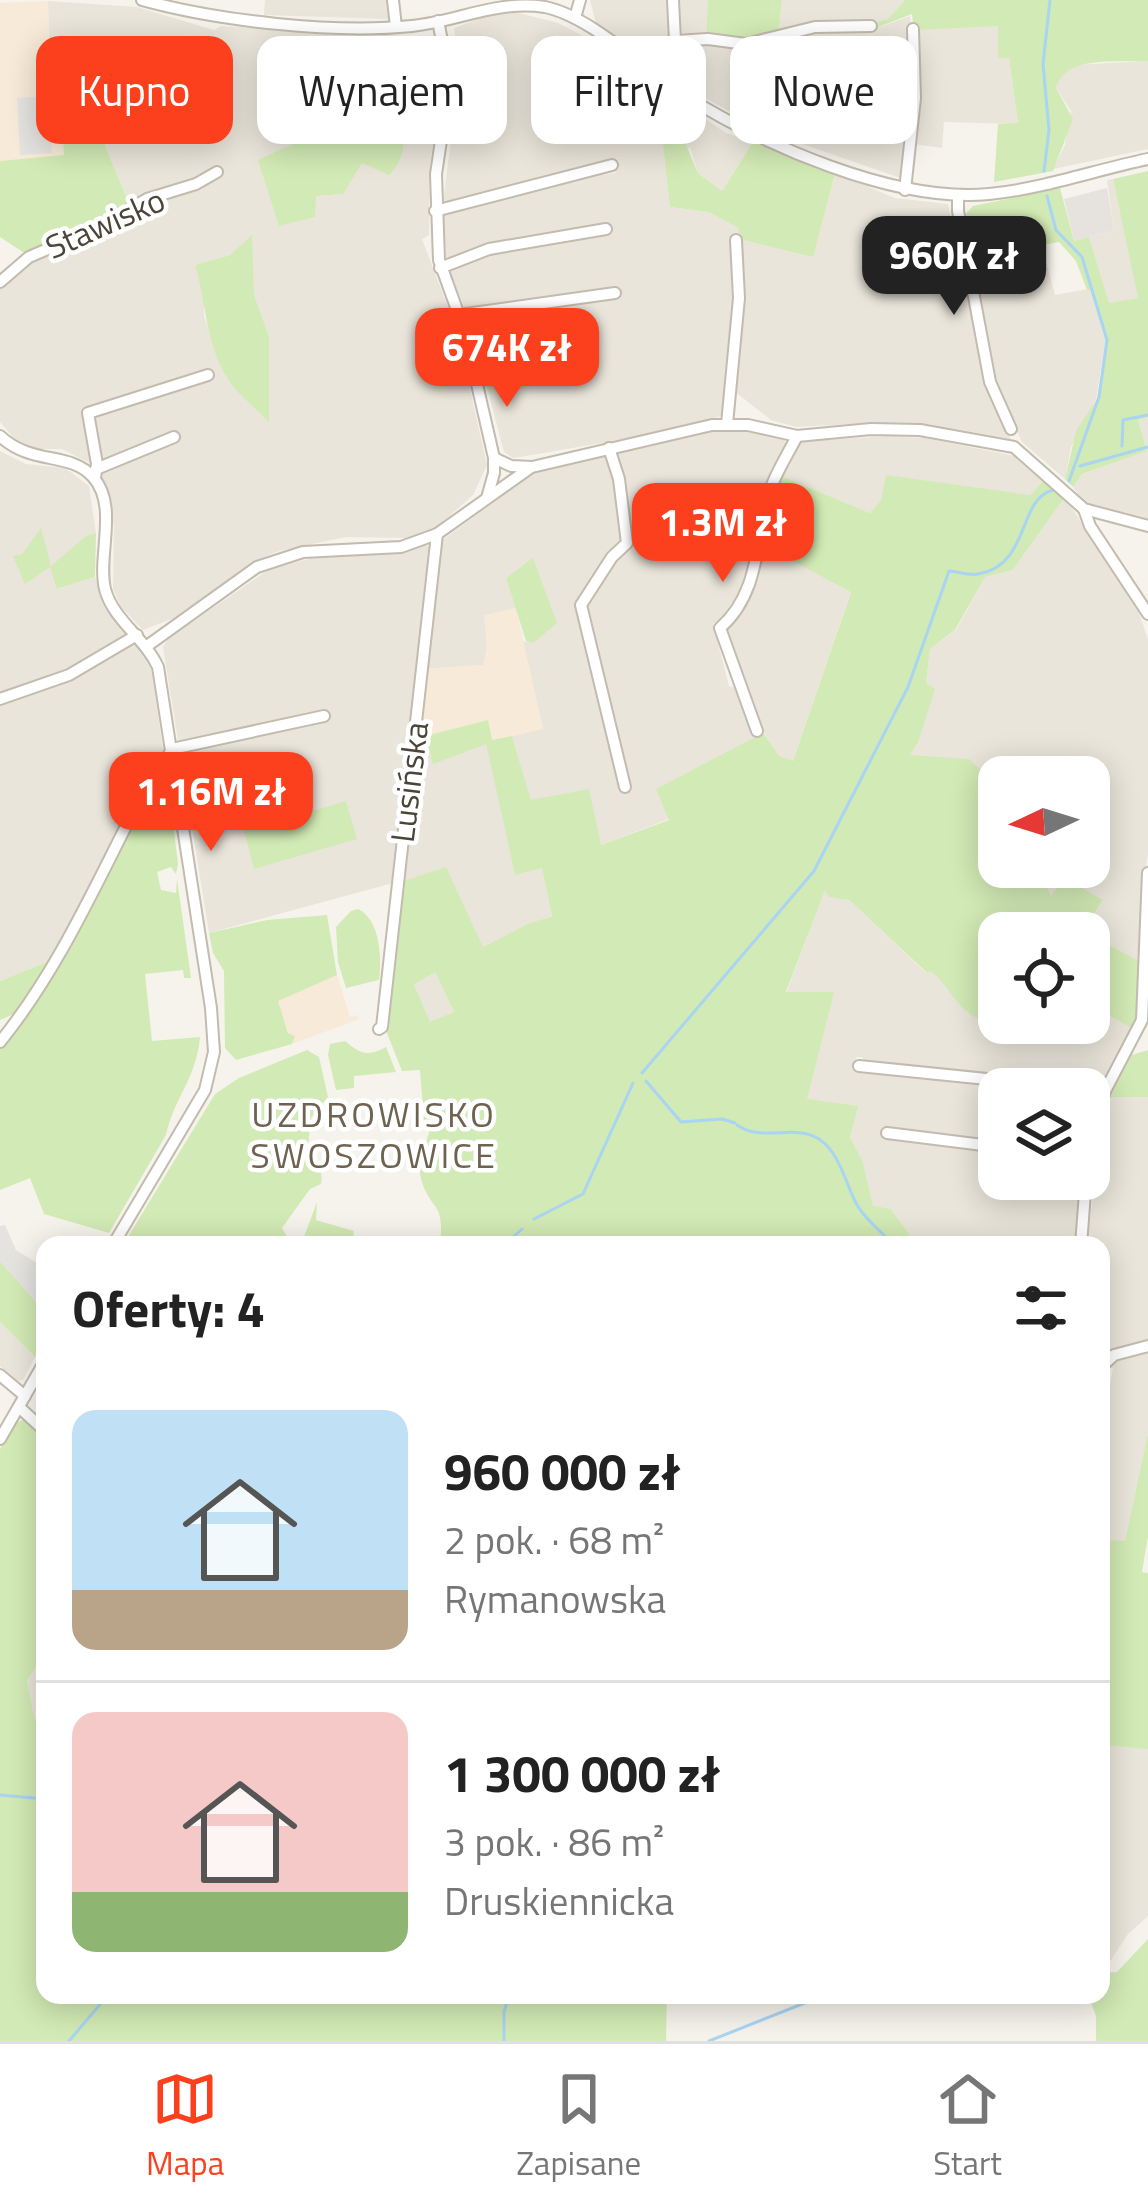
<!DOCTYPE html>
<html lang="pl">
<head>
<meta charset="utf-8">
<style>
	body { margin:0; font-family:"Titillium Web",sans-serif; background:#f6f6f6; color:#222; height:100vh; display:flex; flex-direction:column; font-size:45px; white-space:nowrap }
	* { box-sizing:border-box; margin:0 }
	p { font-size:39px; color:#767676 }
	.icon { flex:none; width:66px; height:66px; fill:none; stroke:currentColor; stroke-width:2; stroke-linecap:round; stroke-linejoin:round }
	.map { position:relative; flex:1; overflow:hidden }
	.details { position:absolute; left:36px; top:1236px; width:1074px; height:768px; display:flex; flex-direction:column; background:#fff; border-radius:24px; box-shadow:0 6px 30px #0003 }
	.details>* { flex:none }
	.banner { position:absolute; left:36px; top:36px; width:1077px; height:108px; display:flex; gap:24px }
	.needle { width:78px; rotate:266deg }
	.fabs { position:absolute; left:978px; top:756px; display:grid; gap:24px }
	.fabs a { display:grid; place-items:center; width:132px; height:132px; border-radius:24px; background:#fff; box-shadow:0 6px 30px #0003; font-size:60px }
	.price { position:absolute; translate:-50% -102px; padding:0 27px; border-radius:24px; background:#fc3f1d; color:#fff; font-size:39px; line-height:78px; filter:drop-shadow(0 3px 6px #0008) }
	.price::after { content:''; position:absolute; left:50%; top:72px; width:36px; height:27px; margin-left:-18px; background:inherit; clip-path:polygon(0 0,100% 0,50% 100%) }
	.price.selected { background:#222; color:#fff }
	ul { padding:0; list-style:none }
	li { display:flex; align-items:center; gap:36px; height:300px; padding:0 36px }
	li+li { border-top:3px solid #e0e0e0 }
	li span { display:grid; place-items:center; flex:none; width:336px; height:240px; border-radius:24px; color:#555 }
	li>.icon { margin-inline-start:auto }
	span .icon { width:144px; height:144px; fill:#fffc; stroke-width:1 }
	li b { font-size:51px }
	h2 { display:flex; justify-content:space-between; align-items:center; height:144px; padding:0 36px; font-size:51px }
	.tag { padding:0 42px; border-radius:24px; background:#fff; box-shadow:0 6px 30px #0003; font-size:42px; line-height:108px }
	.tag.selected { background:#fc3f1d; color:#fff }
	.dock { display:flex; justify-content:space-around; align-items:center; height:168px; border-top:3px solid #e0e0e0; background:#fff; font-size:33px; color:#767676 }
	.dock a { display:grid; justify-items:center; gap:6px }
	.dock .selected { color:#fc3f1d }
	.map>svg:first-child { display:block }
	.residential { fill:#eae5da; fill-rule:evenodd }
	.commercial { fill:#f7ead8 }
	.industrial { fill:#e6e2dd }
	.green { fill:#d2eab5; fill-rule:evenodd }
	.parking { fill:#e5e3e0 }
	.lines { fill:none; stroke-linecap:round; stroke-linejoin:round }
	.stream { stroke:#a9d4f2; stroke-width:3 }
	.minor-casing { stroke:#c2bbae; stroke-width:14 }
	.minor { stroke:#fff; stroke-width:10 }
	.labels { text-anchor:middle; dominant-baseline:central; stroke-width:9; stroke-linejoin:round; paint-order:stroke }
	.street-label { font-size:33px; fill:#4b4439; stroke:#fff }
	.neighbourhood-label { font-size:36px; letter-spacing:3px; fill:#6e6250; stroke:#fff }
</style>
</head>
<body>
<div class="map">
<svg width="1148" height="2041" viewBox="0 0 1148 2041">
	<rect width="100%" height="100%" fill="#f6f3ec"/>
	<g class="residential">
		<path d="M265,0H390L389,19L264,15Z"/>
		<path d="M590,0H670L672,41L657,68L596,23Z"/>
		<path d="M676,0H708L706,35L676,32Z"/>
		<path d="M782,0H905L888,19L872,23H818L779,30Z"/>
		<path d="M48,1L137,7L214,30L221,26L425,37L436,81L431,127L436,129L430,164L429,235L422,239L457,331L487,465L473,495L437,527L406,538L346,537L279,551L259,559L174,618L143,630L121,607L113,589L114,525L100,472L95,415L210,381L208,372L84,411L94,465L62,449H34L19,444L0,422V288L36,260L126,217L155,198L208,183L223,173L217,168L130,206L86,99L59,100L53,52L49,51ZM358,120L343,194L316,196L258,160ZM251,237L254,295L269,336L226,377L204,316V292L195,265L230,255Z"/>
		<path d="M515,12L558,23L585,37L726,133L753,142L722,191L698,173L690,147L668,178L670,207L709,212L812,257L835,173L895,198L948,204L985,383L1011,439L956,429L870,423L796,427L771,420L734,391L735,299L725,415L662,432L556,451L513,458L504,452L468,316L615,291L560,295L472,311L466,310L448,269L454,258H446L443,212L596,172L603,175L616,173L612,158L447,205L443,202L460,72L454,28L492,14Z"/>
		<path d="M910,16L912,91L908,100L912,103L903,179L794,141L791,136L766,131L759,124L755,126L665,75L680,46L686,42L819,31L827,34L830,29L866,32Z"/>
		<path d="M998,25V58L1009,57L1018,124L944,122L942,148L913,144L916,29Z"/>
		<path d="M1148,61V149L1053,169L1065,145L1071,111L1056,88L1060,75L1073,65Z"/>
		<path d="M1113,179L1139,298L1109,304L1089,237L1114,230L1107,180Z"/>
		<path d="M1042,246L1055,295L1093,288L1106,338L1096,399L1071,447L1065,479L1022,442L994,381L971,259Z"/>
		<path d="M1148,417V521L1098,508L1083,501L1073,487L1082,474L1147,451L1138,420Z"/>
		<path d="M737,428L784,440L786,444L771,478L750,573L734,608L713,624L729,686L736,688L743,700L755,738L657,789L669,819L601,845L531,801L512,736L543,728L522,641L533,643L506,578L516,608L485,616L487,647L484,665L424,669L441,541L535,472L609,452L618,486L623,543L578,606L621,788L630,787L584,610L630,533L627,499L615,452L650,447L700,430Z"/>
		<path d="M887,436L924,438L1020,457L1045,479L1030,495L887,476L881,500L870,513L779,475L796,442Z"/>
		<path d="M0,451L26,464L65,468L89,486L96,533L86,536L58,589L95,577L110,614L129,637L49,680L0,696Z"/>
		<path d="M1065,497L1139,613L1148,640V853L1141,897V962L1083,931L1103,901L1051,897L1036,869L1089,867V777H999V805L909,756L918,742L930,649L956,630L985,577L1013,570Z"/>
		<path d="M767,518L805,535L796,562L851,591L793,761L779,757L770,748L726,631L741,615L760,570Z"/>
		<path d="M425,545L432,549L393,883L209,933L163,647L168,639L268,570L312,558L351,552L391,553Z"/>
		<path d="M132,642L151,668L164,756L51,964L49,961L0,981V702Z"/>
		<path d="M421,719L425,736L486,743L515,874L542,867L552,918L532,922L483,948L401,882Z"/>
		<path d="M825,889L829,896L849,900L926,973L930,971L940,978L969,1013L996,1025L1025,1029L1028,1023H1089V990L1106,1000L1100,1009L1133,1029L1102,1087L866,1062L862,1057H856L855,1066L1052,1089H999V1179H1082L1077,1245H917L891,1209L873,1207L863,1162L850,1137L806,1100L786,994Z"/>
		<path d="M435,972L454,1012L430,1023L414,983Z"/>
		<path d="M1111,1097H1148V1343L1117,1348L1101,1360V1245H1088V1228Z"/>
		<path d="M0,1322L35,1357L23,1380L18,1381L0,1366Z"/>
		<path d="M1148,1350V1433L1125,1541H1112L1101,1547V1424L1113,1369L1108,1365L1124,1355Z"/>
		<path d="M45,1654V1731L34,1717L27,1680Z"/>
		<path d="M1124,1744L1148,1749V1916L1128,1934L1109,1963L1101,1951V1745Z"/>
	</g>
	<g class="commercial">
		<path d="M48,1L49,51L53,52L55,85H59L64,156L0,161V3Z"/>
		<path d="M516,608L543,729L492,741L487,720L425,736L421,719L424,669L483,665L487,647L484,615Z"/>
		<path d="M337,975L350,1017L358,1015L359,1019L292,1044L295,1036L289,1033L277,1001Z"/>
	</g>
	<path class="industrial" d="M1107,188L1114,230L1074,241L1064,199Z"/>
	<g class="green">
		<path d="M708,0H782L779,30L747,41L706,35Z"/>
		<path d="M905,0H1148V61C1119,63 1065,54 1056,88L1073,119L1053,171L994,182L998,124L1018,123L1009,58H998V26L914,30L912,14L873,29L872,23L888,19Z"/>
		<path d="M377,88L401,96C402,126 412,153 389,175L362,163L343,194L316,196L315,217L279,226L258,160L354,116L358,119Z"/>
		<path d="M86,99L130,206L26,254L0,237V161L64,155L60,100Z"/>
		<path d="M685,142L698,173L722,191L753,142L835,173L813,257L740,239L739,228L709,212L670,207L663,143Z"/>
		<path d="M1148,171V417L1138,420L1147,451L1082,474L1073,487L1065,479L1076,431L1097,399L1104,355L1106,338L1093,289L1087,290L1076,261L1059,242L971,259L966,214L973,206L1060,188L1074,241L1089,237L1109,303L1138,298L1113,179Z"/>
		<path d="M252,235L254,295L269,336V422C256,408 238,395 228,379C206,346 206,301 195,265L230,255Z"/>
		<path d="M779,475L870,513L881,500L886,475L1030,495L1045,479L1065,497L1013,570L985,577L955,630L930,649L926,683L935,689L918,742L910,755L969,759L987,776L986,795L999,805V867H1037L1051,896L1064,878L1103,900L1084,930L1087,933H999V1023H1028L1026,1030C1008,1027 985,1025 970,1014C954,1003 946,982 930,971L927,973L849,900L829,897L825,890L786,992H834L807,1099L858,1106L850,1137L863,1162L873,1206L891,1209L917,1245H440C445,1199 431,1213 421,1179C417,1163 426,1144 430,1129L424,1120L420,1070L402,1071L385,1028L401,882L446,867L483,947L532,922L552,917L542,868L515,875L486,744L433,764L425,736L488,720L492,740L512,736L531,800L589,789L601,845L669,820L656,789L763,733L779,756L793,761L851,592L795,562L805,535L767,518ZM435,972L454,1012L430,1022L414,984Z"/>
		<path d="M41,528L51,566L86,536L96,533L95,577L57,589L50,567L25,584L13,556L22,554Z"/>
		<path d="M533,558L557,623L533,643L526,641L506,578Z"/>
		<path d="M166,765L178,864L176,874L171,867L157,872L161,890L176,893L177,879L191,978H184L183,970L145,974L152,1041L200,1037C196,1080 174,1097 166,1135L109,1233L44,1214L30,1178L0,1190V1046C75,957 101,855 166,765Z"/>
		<path d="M346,801L357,839L254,869L244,831Z"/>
		<path d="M358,909C380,919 382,958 379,980L346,988L338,962L336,927L351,911Z"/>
		<path d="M327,915L337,975L278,1001L288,1033L295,1036L292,1044L236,1060L225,1048L224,971L213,953L209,933L267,920Z"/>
		<path d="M1089,934L1141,962V1011L1133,1029L1100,1010L1106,1000L1089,990Z"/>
		<path d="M49,961L23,1010L0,1020V981Z"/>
		<path d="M345,1041C361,1054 367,1057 386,1047L396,1072L354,1076V1088L336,1090L328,1055L330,1044Z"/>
		<path d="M307,1050L319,1057L328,1097L311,1118L308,1146L301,1151H310C316,1163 324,1171 321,1184L310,1189L282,1228L292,1245H123L215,1094L239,1078Z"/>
		<path d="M1148,1050V1097H1111L1107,1094L1128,1056Z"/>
		<path d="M317,1202L316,1220L354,1231L352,1245H301Z"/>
		<path d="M0,1261L45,1312V1341L35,1357L0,1322Z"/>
		<path d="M25,1419L45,1444V1654L27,1680L34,1717L45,1731V1995H667L666,2041H0V1449L15,1423Z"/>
		<path d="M1148,1433V1536L1142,1572L1148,1573V1749L1101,1745V1547L1112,1540L1125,1541Z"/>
		<path d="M1148,1939V2041H1096V2016L1088,1995H1101V1973L1117,1972Z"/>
	</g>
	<g class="parking">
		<path d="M48,96L52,153L20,155L17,98Z"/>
		<path d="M5,1225L16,1250L45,1268V1312L0,1261V1226Z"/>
	</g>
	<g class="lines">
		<g class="stream">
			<path d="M1044,171L1049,130L1043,64L1050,0"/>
			<path d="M1047,196L1056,230L1082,257L1107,340L1099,397L1069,481"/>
			<path d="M1122,446L1123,420L1148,415"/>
			<path d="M1080,466L1148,447"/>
			<path d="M642,1073L814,871L908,687L949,571C958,571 968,576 978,574C1031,565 1017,499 1053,490"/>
			<path d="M646,1081L681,1122L722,1119L735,1123"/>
			<path d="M737,1125C762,1143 794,1123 819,1139C840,1153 845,1182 856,1203C865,1220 882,1232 894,1245"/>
			<path d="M534,1219L583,1194L633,1083"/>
			<path d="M504,1245L522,1229"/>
			<path d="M0,1795L45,1799"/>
			<path d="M69,2041L108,1995"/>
			<path d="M504,2041V2012L509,1995"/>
			<path d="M709,2041L825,1995"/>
		</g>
		<g class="minor-casing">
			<g id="minor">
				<path d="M142,0C218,21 334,34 412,26C459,21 496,0 545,7C592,17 642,68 682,94C762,144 893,203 989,194C1042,189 1095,170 1148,159"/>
				<path d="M393,0L396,27"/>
				<path d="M575,18L580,0"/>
				<path d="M438,21L450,80L436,174L439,260L465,332L494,458V473L487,498"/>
				<path d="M675,41L708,39L746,44L815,27L871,26"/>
				<path d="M654,76L675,41L673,0"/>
				<path d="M905,190L915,98L913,29"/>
				<path d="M958,195V211L990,382L1011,429"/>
				<path d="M435,211L612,165"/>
				<path d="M440,268L489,249L606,229"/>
				<path d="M0,282L29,257L99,227L147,199L196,184L217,172"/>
				<path d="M458,315L615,293"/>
				<path d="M727,424L739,298L736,240"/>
				<path d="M0,436C32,466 70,451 93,477C119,506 97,555 105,589C113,620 145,638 158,667L211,1008L214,1052L205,1090L113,1245"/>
				<path d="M609,448L619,479L627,543L612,557L581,605L625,787"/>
				<path d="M494,458L511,466L532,467L712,425H748L797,436L871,429L920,430L1014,447L1084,509L1148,526"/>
				<path d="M96,469L174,437"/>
				<path d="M95,478L97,464L88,413L208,375"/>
				<path d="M1084,509L1090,526L1148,614"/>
				<path d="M147,646L257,567L303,552L401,547L437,534L530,468"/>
				<path d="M0,699L69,675L137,635"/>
				<path d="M757,731L720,628C759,594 756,543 768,496C774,475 787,456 797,436"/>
				<path d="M379,1029L382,1027L437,534"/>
				<path d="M0,1042C60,968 97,881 141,797C150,780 164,766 172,749L324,716"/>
				<path d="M859,1066L1105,1091"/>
				<path d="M887,1133L999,1147"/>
				<path d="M1089,1152L1105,1091L1142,1020L1148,873"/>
				<path d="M1081,1245L1086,1179"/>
				<path d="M1101,1367L1114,1355L1148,1346"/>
				<path d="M0,1375L25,1396"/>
				<path d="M19,1407L45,1431"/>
				<path d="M0,1439L45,1361"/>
			</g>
		</g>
		<use href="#minor" class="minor"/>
	</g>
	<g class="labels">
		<g class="street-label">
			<text transform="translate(105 223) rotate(-24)">Stawisko</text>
			<text transform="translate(409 782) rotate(-83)">Lusińska</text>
		</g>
		<g class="neighbourhood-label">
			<text x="374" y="1113">UZDROWISKO<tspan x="374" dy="41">SWOSZOWICE</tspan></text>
		</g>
	</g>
</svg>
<div class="fabs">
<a><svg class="needle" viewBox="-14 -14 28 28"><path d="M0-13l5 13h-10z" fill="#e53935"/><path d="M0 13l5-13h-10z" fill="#767676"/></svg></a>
<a><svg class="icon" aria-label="locate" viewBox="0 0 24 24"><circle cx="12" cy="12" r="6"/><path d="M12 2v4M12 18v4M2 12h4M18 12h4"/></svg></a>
<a><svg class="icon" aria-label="layers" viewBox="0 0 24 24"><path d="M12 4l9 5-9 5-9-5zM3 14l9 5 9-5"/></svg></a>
</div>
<b class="price selected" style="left:954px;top:318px">960K zł</b>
<b class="price" style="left:507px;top:410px">674K zł</b>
<b class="price" style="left:723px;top:585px">1.3M zł</b>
<b class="price" style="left:211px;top:854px">1.16M zł</b>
<div class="banner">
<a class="tag selected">Kupno</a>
<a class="tag">Wynajem</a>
<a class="tag">Filtry</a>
<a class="tag">Nowe</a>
</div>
<section class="details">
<h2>Oferty: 4<svg class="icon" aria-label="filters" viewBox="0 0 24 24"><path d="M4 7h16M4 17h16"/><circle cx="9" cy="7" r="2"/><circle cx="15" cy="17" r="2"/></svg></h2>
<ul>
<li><span style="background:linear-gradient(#bfe0f5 75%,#b9a48a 0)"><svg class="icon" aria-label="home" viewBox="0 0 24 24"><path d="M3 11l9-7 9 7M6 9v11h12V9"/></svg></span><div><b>960 000 zł</b><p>2 pok. · 68 m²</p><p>Rymanowska</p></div></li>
<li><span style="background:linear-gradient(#f6c9c9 75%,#8fb573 0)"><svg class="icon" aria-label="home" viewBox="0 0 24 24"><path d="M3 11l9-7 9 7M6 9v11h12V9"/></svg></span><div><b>1 300 000 zł</b><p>3 pok. · 86 m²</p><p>Druskiennicka</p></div></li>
</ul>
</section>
</div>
<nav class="dock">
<a class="selected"><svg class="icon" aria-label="map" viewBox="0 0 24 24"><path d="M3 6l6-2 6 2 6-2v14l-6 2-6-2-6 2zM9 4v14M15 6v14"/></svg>Mapa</a>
<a><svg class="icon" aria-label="saved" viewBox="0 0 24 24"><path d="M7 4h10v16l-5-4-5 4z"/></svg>Zapisane</a>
<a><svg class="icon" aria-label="home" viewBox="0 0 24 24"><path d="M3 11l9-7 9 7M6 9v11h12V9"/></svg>Start</a>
</nav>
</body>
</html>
